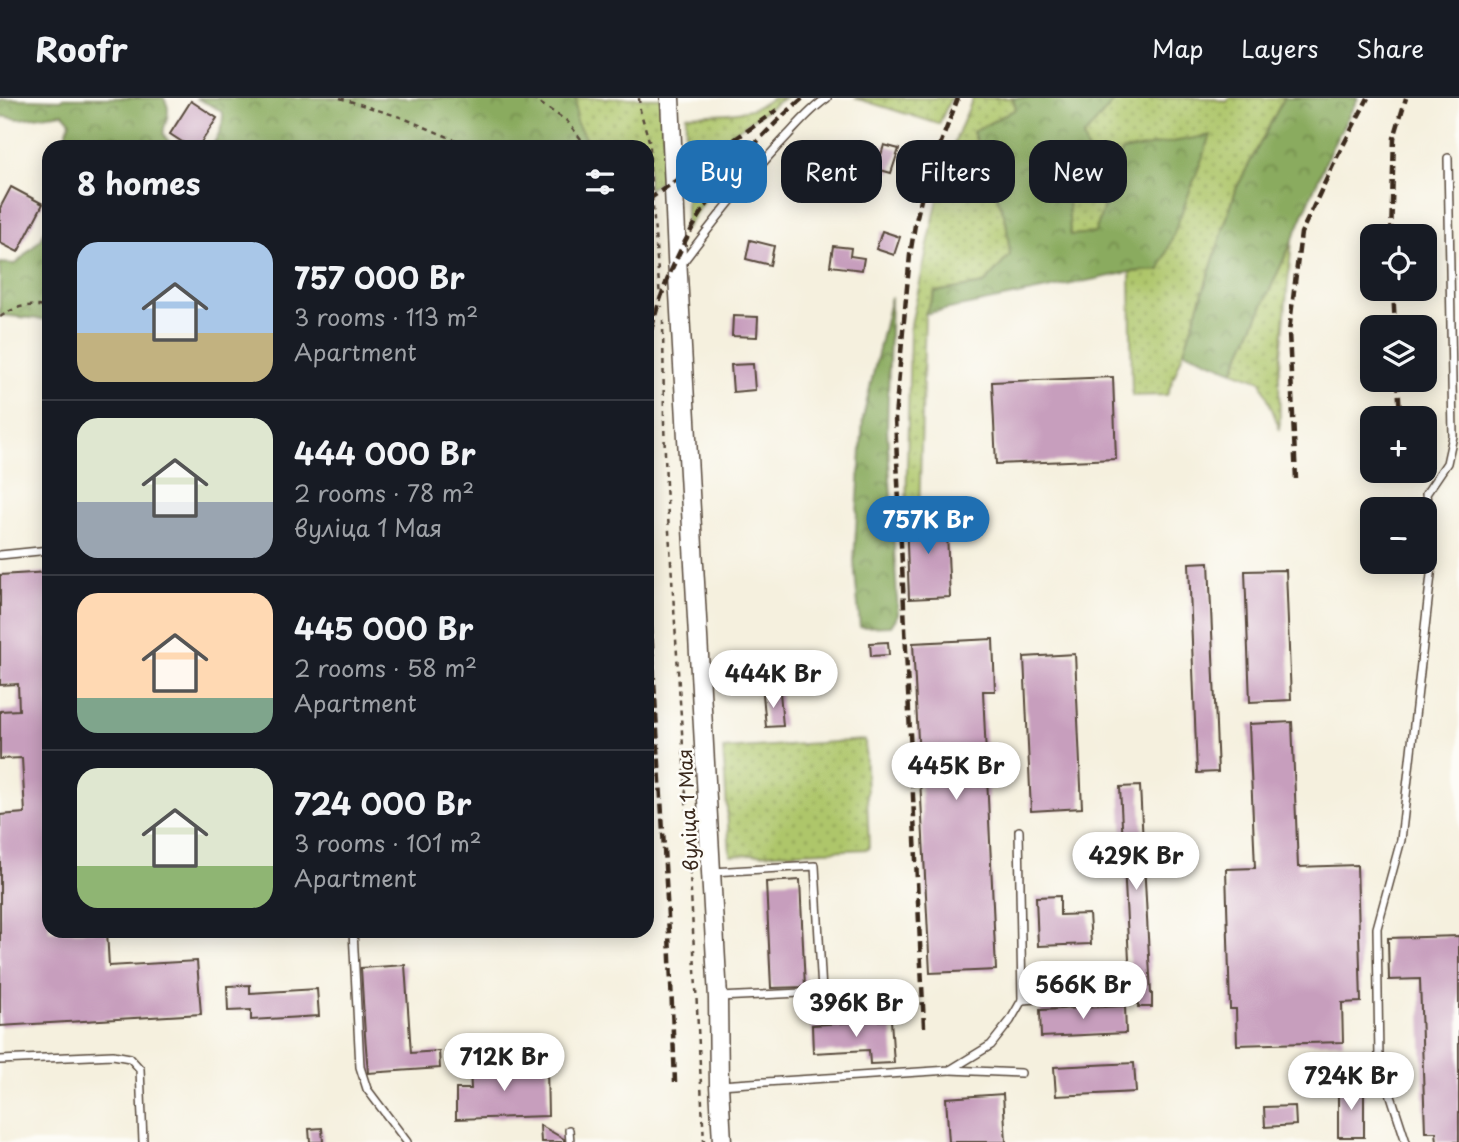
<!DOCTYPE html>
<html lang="en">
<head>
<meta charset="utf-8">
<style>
	body { margin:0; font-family:"Playpen Sans",sans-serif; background:#242831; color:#f1f3f6; height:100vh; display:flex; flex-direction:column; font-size:26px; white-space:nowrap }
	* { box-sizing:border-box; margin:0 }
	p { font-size:23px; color:#9ea1a6 }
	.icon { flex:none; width:38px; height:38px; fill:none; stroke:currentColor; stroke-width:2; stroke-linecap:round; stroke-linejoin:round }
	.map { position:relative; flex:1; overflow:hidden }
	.panel { position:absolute; left:42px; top:42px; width:612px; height:798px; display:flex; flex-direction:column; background:#171b24; border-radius:21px; box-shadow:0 4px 18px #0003 }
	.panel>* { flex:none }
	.top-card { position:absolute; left:676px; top:42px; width:665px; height:63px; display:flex; gap:14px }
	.tools { position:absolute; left:1360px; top:126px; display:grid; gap:14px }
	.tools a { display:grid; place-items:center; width:77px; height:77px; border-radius:14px; background:#171b24; box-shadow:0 4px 18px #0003; font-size:35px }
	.price { position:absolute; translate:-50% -60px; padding:0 16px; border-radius:24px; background:#fff; color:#222; font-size:23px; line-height:46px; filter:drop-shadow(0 2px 4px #0008) }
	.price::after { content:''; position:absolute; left:50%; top:42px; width:21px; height:16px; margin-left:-10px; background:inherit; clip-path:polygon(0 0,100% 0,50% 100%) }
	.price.current { background:#1f6fb2; color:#fff }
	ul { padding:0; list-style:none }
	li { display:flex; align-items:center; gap:21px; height:175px; padding:0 35px }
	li+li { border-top:2px solid #363941 }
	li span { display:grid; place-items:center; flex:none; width:196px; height:140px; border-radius:21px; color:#555 }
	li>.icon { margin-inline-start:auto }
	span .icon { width:84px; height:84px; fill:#fffc; stroke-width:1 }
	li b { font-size:30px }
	h2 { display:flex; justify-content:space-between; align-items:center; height:84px; padding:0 35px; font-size:30px }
	.tag { padding:0 24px; border-radius:21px; background:#171b24; box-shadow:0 4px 18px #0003; font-size:24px; line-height:63px }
	.tag.current { background:#1f6fb2; color:#fff }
	header { display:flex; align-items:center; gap:42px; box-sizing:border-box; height:98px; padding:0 35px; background:#171b24; border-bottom:2px solid #363941 }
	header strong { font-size:33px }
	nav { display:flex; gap:38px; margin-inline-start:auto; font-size:24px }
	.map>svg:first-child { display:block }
	.grass { fill:url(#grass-dots); stroke:#747844; stroke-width:2 }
	.forest { fill:url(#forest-crowns); stroke:#626a3e; stroke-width:2 }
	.building { fill:#c79ebd }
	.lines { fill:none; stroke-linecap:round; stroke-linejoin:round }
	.service-casing { stroke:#57483b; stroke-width:10 }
	.tertiary-casing { stroke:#57483b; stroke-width:21 }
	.path { stroke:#57483b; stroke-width:2.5; stroke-dasharray:5 5; stroke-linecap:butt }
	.service { stroke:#fff; stroke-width:7 }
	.tertiary { stroke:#fff; stroke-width:18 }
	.rail { stroke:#3b2a1e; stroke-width:4.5; stroke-dasharray:10 5; stroke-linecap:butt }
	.labels { text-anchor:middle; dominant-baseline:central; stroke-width:5; stroke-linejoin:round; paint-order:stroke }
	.street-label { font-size:19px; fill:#3b2a1e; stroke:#fdfcf7 }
</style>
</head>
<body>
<header>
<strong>Roofr</strong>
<nav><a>Map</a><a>Layers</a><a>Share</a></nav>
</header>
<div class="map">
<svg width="1459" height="1044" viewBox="0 0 1459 1044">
	<defs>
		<pattern id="grass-dots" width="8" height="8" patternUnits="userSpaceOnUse" patternTransform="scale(1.75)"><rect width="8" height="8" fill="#aec66a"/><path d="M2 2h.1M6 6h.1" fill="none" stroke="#8fa157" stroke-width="1.8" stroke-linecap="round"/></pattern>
		<pattern id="forest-crowns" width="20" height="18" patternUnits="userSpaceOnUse" patternTransform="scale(1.75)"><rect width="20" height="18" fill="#8aab5e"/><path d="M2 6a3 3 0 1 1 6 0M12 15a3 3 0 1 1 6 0" fill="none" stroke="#728b4d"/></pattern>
	</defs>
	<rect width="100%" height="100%" fill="#fdfcf7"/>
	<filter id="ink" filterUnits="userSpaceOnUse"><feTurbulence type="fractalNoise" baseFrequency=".0143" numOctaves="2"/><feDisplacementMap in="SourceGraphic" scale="14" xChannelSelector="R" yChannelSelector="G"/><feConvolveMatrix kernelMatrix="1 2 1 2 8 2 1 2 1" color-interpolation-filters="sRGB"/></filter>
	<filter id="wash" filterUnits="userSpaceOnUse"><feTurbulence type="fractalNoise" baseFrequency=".00686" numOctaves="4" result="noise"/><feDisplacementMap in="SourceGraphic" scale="28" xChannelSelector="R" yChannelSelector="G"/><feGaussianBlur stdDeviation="1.57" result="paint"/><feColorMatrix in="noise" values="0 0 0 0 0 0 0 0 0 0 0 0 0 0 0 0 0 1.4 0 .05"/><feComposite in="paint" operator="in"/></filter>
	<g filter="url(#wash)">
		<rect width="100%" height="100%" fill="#f5f0de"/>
		<g class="grass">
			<path d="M576,0H661L666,79L648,91V49H590L576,24Z"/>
			<path d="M772,0H784L685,67L686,17C714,15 748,19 772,0Z"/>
			<path d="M855,0H951L939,26Z"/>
			<path d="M973,0H1013L1016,11L973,34L1006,122L1010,157L984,186L935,194L925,216L919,416L906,417L910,231L945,67Z"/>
			<path d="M1117,0H1210L1227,4L1229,0H1284L1237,89L1184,253L1167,297L1132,298L1130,174L1160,172L1122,53L1095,136L1070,137L1068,103L1095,77L1083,39Z"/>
			<path d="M743,44L686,130V83Z"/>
			<path d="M1292,143L1279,278L1280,332L1261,283L1233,273Z"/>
			<path d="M865,642L869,751L730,757L723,651Z"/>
		</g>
		<g class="forest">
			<path d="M63,0H164C165,3 168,7 168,11C169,30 153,33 176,49H56L66,36L70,23L63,15L20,21L0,18V2L14,1L62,2Z"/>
			<path d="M196,0H576V24L590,49H211C219,38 223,29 223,15L213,8Z"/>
			<path d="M1013,0H1117L1083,39L1095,77L1068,103L1070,137L1095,135L1122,53L1211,37L1160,172L1130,174L925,216L935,194L984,186L1010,157L1006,122L973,34L1016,11Z"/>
			<path d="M1284,0H1358L1332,49L1292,143L1233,273L1184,253L1237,89Z"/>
			<path d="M49,123V222L0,217V165L16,166L41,141Z"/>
			<path d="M891,199L887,330L898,517L891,528L860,529L854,463L863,320Z"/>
		</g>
		<g id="blocks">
			<g class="building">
				<path d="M191,3L217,20L198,49H190L170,36Z"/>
				<path d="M884,47L899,51L891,75L877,71Z"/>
				<path d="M11,89L43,106L18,154L0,145V110Z"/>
				<path d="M882,133L900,139L894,157L876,151Z"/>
				<path d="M750,142L774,148L770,167L746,161Z"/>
				<path d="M833,148L851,150L850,158L864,160L862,172L830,168Z"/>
				<path d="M733,218L758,219L757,239L732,238Z"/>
				<path d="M753,266L755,292L733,294L731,267Z"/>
				<path d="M1113,279L1116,361L996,366L992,284Z"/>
				<path d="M946,415L950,499L909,501L906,417Z"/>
				<path d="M1209,464L1218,674L1197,675L1189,465Z"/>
				<path d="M1286,472L1291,602L1250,604L1245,473Z"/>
				<path d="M49,474V833H107L109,868L197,863L201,916L0,928V717L25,715L22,660L0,661V613L19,612L18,586L0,587V477Z"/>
				<path d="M993,541L995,593H983L996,872L930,875L913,545Z"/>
				<path d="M888,544L889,557L871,558L870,545Z"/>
				<path d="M1075,556L1082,710L1031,713L1024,559Z"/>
				<path d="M780,594L783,628L766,629L763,596Z"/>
				<path d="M1292,624L1298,769L1357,767L1361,904L1342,905L1343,944L1237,947L1236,911H1230L1226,771L1255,770L1249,626Z"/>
				<path d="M1140,688L1151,896H1152V909H1138L1139,881H1130L1120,689Z"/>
				<path d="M800,782L805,889L771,890L766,784Z"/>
				<path d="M1060,798V817L1089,816L1091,846L1038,848L1036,799Z"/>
				<path d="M1459,838V1044H1437L1436,1034H1425L1420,881L1389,882L1388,840Z"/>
				<path d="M405,867L411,955L439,953L440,970L368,975L365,937L361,870Z"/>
				<path d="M250,887V895L317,891L319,918L251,922V912L228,913L227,888Z"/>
				<path d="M1125,908L1126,935L1041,939L1040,912Z"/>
				<path d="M891,922L894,965L870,966L869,952L813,955L812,927Z"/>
				<path d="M1134,965L1136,994L1056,998L1054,969Z"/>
				<path d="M547,968L548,1018L456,1021V991H471L470,970Z"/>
				<rect x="1338" y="988" width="26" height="51"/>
				<path d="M1003,996L1006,1044H949L946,1000Z"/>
				<path d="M1295,1008L1296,1027L1265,1029L1264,1009Z"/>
				<path d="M540,1027L564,1041V1044H541Z"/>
				<path d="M322,1030L323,1044H310L309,1031Z"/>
			</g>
		</g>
	</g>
	<g filter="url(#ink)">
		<use href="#blocks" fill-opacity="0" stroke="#57483b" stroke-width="2"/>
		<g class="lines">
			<g class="service-casing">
				<g id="service">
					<path d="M680,168C714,123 749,78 788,37C800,24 812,10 827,0"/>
					<path d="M0,457L49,452"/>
					<path d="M712,774L815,768L822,894L719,899"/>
					<path d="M353,833L360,969L367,991L407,1044"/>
					<path d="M1022,902L1116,896"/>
					<path d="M0,962L113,957L130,960L140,971L143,1044"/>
					<path d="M950,972L1021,975"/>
					<path d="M720,987L950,972L991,947L1010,923L1022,902L1019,733"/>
					<path d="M569,1032L570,1044"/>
					<path d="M1406,1044L1379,961L1377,830L1401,742L1433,459L1426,396L1447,365L1453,338L1448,60"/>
				</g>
			</g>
			<g class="tertiary-casing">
				<path id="tertiary" d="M670,0L677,159L718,900L719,987L722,1044"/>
			</g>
			<g class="path">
				<path d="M340,0L403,20L472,49"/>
				<path d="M532,0L567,23L587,49"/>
				<path d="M639,0L640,12L650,46V71L660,200L662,209"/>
				<path d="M0,219C20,206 26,207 49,209"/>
				<path d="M663,222L664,324L666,387L685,680L704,1044"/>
			</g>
			<use href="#service" class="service"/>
			<use href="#tertiary" class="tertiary"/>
			<g class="rail">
				<path d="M648,102L777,12"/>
				<path d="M1391,138L1394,40L1406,0"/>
				<path d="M1393,191L1395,229"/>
				<path d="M648,246C669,146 726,66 803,0"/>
				<path d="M1398,282L1400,320"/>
				<path d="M1296,381L1289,234L1301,135L1337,59L1368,0"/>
				<path d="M648,481L669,835L675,984"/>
				<path d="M924,929L895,320L910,157L915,127L924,89L958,0"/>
			</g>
		</g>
	</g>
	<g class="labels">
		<g class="street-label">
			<text transform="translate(687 712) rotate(-93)">вуліца 1 Мая</text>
		</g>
	</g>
</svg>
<div class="tools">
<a><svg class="icon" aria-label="locate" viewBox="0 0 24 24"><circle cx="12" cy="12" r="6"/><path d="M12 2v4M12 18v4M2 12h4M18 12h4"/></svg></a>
<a><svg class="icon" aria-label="layers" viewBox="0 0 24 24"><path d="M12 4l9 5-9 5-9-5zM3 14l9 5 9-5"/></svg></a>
<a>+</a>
<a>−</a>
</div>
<b class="price current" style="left:928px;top:458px">757K Br</b>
<b class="price" style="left:773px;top:612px">444K Br</b>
<b class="price" style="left:956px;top:704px">445K Br</b>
<b class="price" style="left:1136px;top:794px">429K Br</b>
<b class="price" style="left:1083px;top:923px">566K Br</b>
<b class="price" style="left:856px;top:941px">396K Br</b>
<b class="price" style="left:504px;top:995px">712K Br</b>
<b class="price" style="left:1351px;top:1014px">724K Br</b>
<div class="top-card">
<a class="tag current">Buy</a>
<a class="tag">Rent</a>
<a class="tag">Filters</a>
<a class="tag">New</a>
</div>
<section class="panel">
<h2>8 homes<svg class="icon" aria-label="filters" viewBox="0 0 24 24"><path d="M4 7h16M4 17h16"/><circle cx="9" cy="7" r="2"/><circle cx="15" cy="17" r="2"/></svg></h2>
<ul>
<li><span style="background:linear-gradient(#a9c7e8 65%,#c2b280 0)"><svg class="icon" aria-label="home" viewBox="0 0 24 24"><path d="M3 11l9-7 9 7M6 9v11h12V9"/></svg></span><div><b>757 000 Br</b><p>3 rooms · 113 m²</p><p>Apartment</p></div></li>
<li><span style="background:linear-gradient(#dfe7d0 60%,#9aa5b1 0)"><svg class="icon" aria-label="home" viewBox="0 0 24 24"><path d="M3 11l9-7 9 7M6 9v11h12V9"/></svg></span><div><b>444 000 Br</b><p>2 rooms · 78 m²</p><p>вуліца 1 Мая</p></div></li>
<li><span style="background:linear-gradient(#ffd9b3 75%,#7fa58c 0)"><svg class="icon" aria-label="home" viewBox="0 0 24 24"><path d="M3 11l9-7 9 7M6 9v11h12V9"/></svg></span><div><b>445 000 Br</b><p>2 rooms · 58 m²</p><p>Apartment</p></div></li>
<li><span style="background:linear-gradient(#dfe7d0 70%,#8fb573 0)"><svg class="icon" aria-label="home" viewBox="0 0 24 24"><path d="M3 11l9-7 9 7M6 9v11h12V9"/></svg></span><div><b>724 000 Br</b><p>3 rooms · 101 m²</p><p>Apartment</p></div></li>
</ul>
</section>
</div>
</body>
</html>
